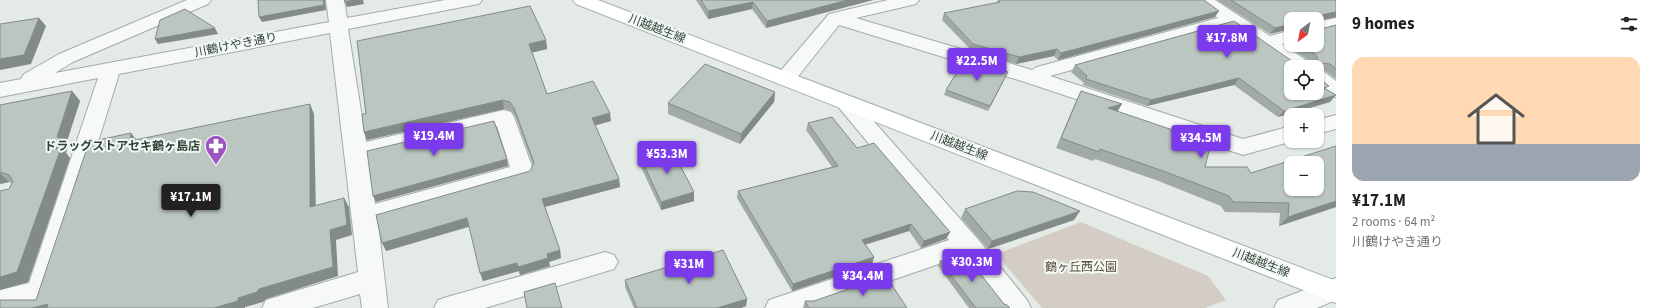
<!DOCTYPE html>
<html lang="en">
<head>
<meta charset="utf-8">
<style>
	body { margin:0; font-family:"Source Sans 3","Noto Sans JP",sans-serif; background:#f6f6f6; color:#202124; height:100vh; display:flex; flex-direction:column; font-size:15px; white-space:nowrap }
	* { box-sizing:border-box; margin:0 }
	p { font-size:13px; color:#757577 }
	.icon { flex:none; width:22px; height:22px; fill:none; stroke:currentColor; stroke-width:2; stroke-linecap:round; stroke-linejoin:round }
	.map { position:relative; flex:1; overflow:hidden }
	.details { display:flex; flex-direction:column; background:#fff; width:320px }
	.details>* { flex:none }
	.needle { width:26px; rotate:212deg }
	.fabs { position:absolute; left:1284px; top:12px; display:grid; gap:8px }
	.fabs a { display:grid; place-items:center; width:40px; height:40px; border-radius:8px; background:#fff; box-shadow:0 1px 3px #0004; font-size:20px }
	.price { position:absolute; translate:-50% -34px; padding:0 9px; border-radius:4px; background:#7c3aed; color:#fff; font-size:13px; line-height:26px; filter:drop-shadow(0 1px 2px #0008) }
	.price::after { content:''; position:absolute; left:50%; top:24px; width:12px; height:9px; margin-left:-6px; background:inherit; clip-path:polygon(0 0,100% 0,50% 100%) }
	.price.active { background:#222; color:#fff }
	ul { padding:0; list-style:none }
	li { display:grid; align-content:center; gap:8px; height:212px; padding:0 16px }
	li span { display:grid; place-items:center; height:124px; border-radius:12px; color:#555 }
	li>.icon { margin-inline-start:auto }
	span .icon { width:72px; height:72px; fill:#fffc; stroke-width:1 }
	li b { font-size:17px }
	h2 { display:flex; justify-content:space-between; align-items:center; height:48px; padding:0 16px; font-size:17px }
	main { display:flex; flex:1; min-height:0 }
	.map>svg:first-child { display:block }
	.green { fill:#d3cdc6 }
	.lines { fill:none; stroke-linecap:round; stroke-linejoin:round }
	.minor-casing { stroke:#a2ada7; stroke-width:2 }
	.major-casing { stroke:#a2b3a9; stroke-width:2 }
	.minor { fill:#f6f9f7; fill-rule:evenodd }
	.major { fill:#fff; fill-rule:evenodd }
	.wall { fill:#a1aaa5 }
	.shaded-wall { fill:#838b86 }
	.building { fill:#bbc6c0; stroke:#838b86; fill-rule:evenodd }
	.labels { text-anchor:middle; dominant-baseline:central; stroke-width:4; stroke-linejoin:round; paint-order:stroke }
	.street-label { font-size:12px; fill:#2d4136; stroke:#f3f8f5 }
	.poi-label { font-size:12px; font-weight:bold; fill:#2d4136; stroke:#f3f8f5; text-anchor:end }
	.park-label { font-size:12px; fill:#5b4f3c; stroke:#f3f8f5 }
</style>
</head>
<body>
<main>
<div class="map">
<svg width="1336" height="308" viewBox="0 0 1336 308">
	<rect width="100%" height="100%" fill="#e4eae6"/>
	<path class="green" d="M1081,222L1208,276L1226,300L1205,308H1042L996,254Z"/>
	<g class="lines">
		<g class="minor-casing">
			<g id="minor">
				<path d="M187,0H211L208,4L73,62L55,73L329,22L326,0H344L347,18L445,0H482L479,4L473,5L348,29L366,142L504,110L511,112L514,117L534,172L531,178L378,222L388,308H362L360,294L313,308H262L266,300L358,272L330,33L119,74L47,308H0V290L29,283L98,78L0,97V83L21,79L24,74L59,54ZM497,126L510,167L375,204L368,157Z"/>
				<path d="M888,0H919L916,4L856,18L1032,70L1037,67L1218,18L1194,0H1215L1270,36L1291,30V42L1282,44L1310,63L1313,67L1291,68L1230,26L1050,76L1243,139L1291,126V141H1293L1243,155L1028,83L839,25L792,84L785,85L778,84L775,79L778,74L829,14Z"/>
				<path d="M1336,18V29L1317,34V22Z"/>
				<path d="M1317,71L1324,72L1336,81V97L1329,95L1317,86Z"/>
				<path d="M847,97L854,99L976,237L1027,300L1031,308H1002L962,256L811,308H765L769,300L949,240L840,109L837,104L840,99Z"/>
				<path d="M1336,115V129L1317,134V120Z"/>
				<path d="M605,252L614,255L618,262L614,269L485,308H434L438,300L447,297Z"/>
				<path d="M1336,278V300L1317,308H1274L1278,300Z"/>
			</g>
		</g>
		<g class="major-casing">
			<path id="major" d="M573,0H598L1336,281V303L576,4Z"/>
		</g>
		<use href="#minor" class="minor"/>
		<use href="#major" class="major"/>
	</g>
	<g class="wall">
		<path d="M696,0H873L766,28L752,9L708,19Z"/>
		<path d="M998,0L1215,17L1058,60L1054,56L1016,64L971,50L942,20L944,13L997,3Z"/>
		<path d="M1217,0H1336V17L1321,20V29L1336,25V79L1325,71L1321,70V80L1326,89L1330,102L1278,117L1234,85L1147,106L1083,85L1084,83L1071,72L1075,65L1295,63L1311,62L1286,45L1291,38V45H1317V19H1291L1270,34Z"/>
		<path d="M546,40L547,49L532,52L547,94L611,121L595,125L619,179L620,187L545,207L560,250L561,258L549,262L550,266L520,275L519,271L483,281L469,227L386,251L530,171L533,165L515,116L511,111L504,109L367,140L364,132L366,114Z"/>
		<path d="M1005,78L988,111L944,95L946,90Z"/>
		<path d="M72,91L80,101L66,144L68,146L66,153L70,158L28,282L0,290V191L9,189L12,183L9,182L0,184V105Z"/>
		<path d="M1081,91L1118,111L1205,167L1251,173L1336,207L1279,226L1280,213L1225,212L1221,206L1156,180L1095,159L1093,161L1056,148L1076,101Z"/>
		<path d="M775,92L774,102L740,144L668,114V103Z"/>
		<path d="M808,123L857,148L950,232L946,239L921,248L909,231L865,245L874,257L872,264L792,291L737,198L738,191L832,167L806,130Z"/>
		<path d="M640,156L694,192V201L661,210L640,165Z"/>
		<path d="M965,209L1074,220L988,249L961,218Z"/>
		<path d="M940,261L1004,304L1010,308H969L938,266Z"/>
		<path d="M625,280L747,299L746,306L741,308H634L625,287Z"/>
		<path d="M805,301L907,308H803Z"/>
	</g>
	<g class="shaded-wall">
		<path d="M323,0H325L326,10L262,22L259,17Z"/>
		<path d="M354,0H363L364,4L347,7L345,2Z"/>
		<path d="M848,0H873L766,28L767,21Z"/>
		<path d="M753,2L752,9L708,19V11Z"/>
		<path d="M1219,11L1215,17L1058,60L1061,53Z"/>
		<path d="M1336,12V17L1317,21L1321,15Z"/>
		<path d="M39,18L46,26L31,64L0,70V59Z"/>
		<path d="M1291,24V29L1270,34L1275,28Z"/>
		<path d="M215,28L218,34L158,44L155,39Z"/>
		<path d="M546,40L547,49L531,53L529,44Z"/>
		<path d="M1057,49L1054,56L1016,64L1019,57Z"/>
		<path d="M1008,72L1005,78L988,111L990,106Z"/>
		<path d="M1239,78L1234,85L1147,106L1151,100Z"/>
		<path d="M72,91L80,101L66,144L68,146L66,153L70,158L28,282L0,290V277L56,149L57,137Z"/>
		<path d="M775,92L774,102L740,144L741,134Z"/>
		<path d="M1336,95L1330,102L1278,117L1284,111Z"/>
		<path d="M503,100L504,109L367,140L364,132Z"/>
		<path d="M310,104L314,114L316,217L310,207Z"/>
		<path d="M1122,104L1116,114L1108,108Z"/>
		<path d="M610,113L611,121L593,126L592,118Z"/>
		<path d="M131,133L139,143L130,141Z"/>
		<path d="M507,159L508,166L376,202L373,196Z"/>
		<path d="M0,173L9,182L0,184Z"/>
		<path d="M619,179L620,187L544,207L542,199Z"/>
		<path d="M694,192V201L661,210V202Z"/>
		<path d="M344,198L349,207L352,235L336,240L338,276L266,299L263,302L245,307V308H214L259,289L330,230Z"/>
		<path d="M1336,201V207L1279,226L1288,217Z"/>
		<path d="M1080,211L1074,220L988,249L992,241Z"/>
		<path d="M467,218L470,226L386,251L382,243Z"/>
		<path d="M911,224L909,231L860,246L862,240Z"/>
		<path d="M950,232L946,239L921,248L924,241Z"/>
		<path d="M560,250L561,258L549,262L550,266L520,275L519,271L483,281L480,273Z"/>
		<path d="M874,257L872,264L792,291L793,284Z"/>
		<path d="M747,299L746,306L741,308H717Z"/>
		<path d="M48,304L52,308H32Z"/>
	</g>
	<g class="building">
		<path d="M258,0H323L324,5L259,17Z"/>
		<path d="M344,0H354L345,2Z"/>
		<path d="M701,0H848L767,21L753,2L708,11Z"/>
		<path d="M998,0H1204L1219,11L1061,53L1057,49L1019,57L973,44L944,13L1000,2Z"/>
		<path d="M1231,0H1336V12L1321,15V29L1336,25V69L1330,64L1321,63V80L1329,86L1324,88L1336,95L1284,111L1239,78L1151,100L1086,79L1087,76L1075,65L1234,21L1295,63L1319,62L1316,55L1301,45H1317V19H1291V24L1275,28ZM1291,67H1317V93H1291Z"/>
		<path d="M530,6L546,40L529,44L547,94L593,81L610,113L592,118L619,179L542,199L560,250L547,254L548,258L518,267L517,263L480,273L467,218L382,243L376,215L530,171L534,163L514,108L510,102L503,100L364,132L362,114H366L357,41Z"/>
		<path d="M185,9L215,28L155,39L160,20Z"/>
		<path d="M39,18L24,55L0,59V24Z"/>
		<path d="M965,59L1008,72L990,106L946,90Z"/>
		<path d="M705,64L775,92L741,134L668,103Z"/>
		<path d="M72,91L57,137H59L56,149L61,148L17,272L0,277V191L9,189L13,181L9,175L0,172V105Z"/>
		<path d="M1081,91L1122,104L1108,108L1211,143L1205,167H1247L1251,173L1336,146V201L1288,217L1289,203L1233,202L1229,196L1163,171L1100,149L1099,152L1061,138ZM1291,163H1317V189H1291Z"/>
		<path d="M310,104V207L344,198L347,225L330,230L333,267L259,289L257,292L238,298V301L214,308H47L48,304L32,308H0V300H36L89,142L131,133L130,141Z"/>
		<path d="M832,117L857,148L874,143L950,232L924,241L911,224L862,240L874,257L793,284L738,191L838,166L808,123Z"/>
		<path d="M494,121L507,159L373,196L367,151Z"/>
		<path d="M671,148L694,192L661,202L640,156Z"/>
		<path d="M1017,191L1033,192L1080,211L992,241L965,209Z"/>
		<path d="M723,250L747,299L717,308H637L625,280Z"/>
		<path d="M964,253L1004,304L1007,305L1010,308H976L940,261Z"/>
		<path d="M886,276L907,308H809L805,301H814Z"/>
		<path d="M555,283L562,308H527L524,292Z"/>
	</g>
	<defs>
		<g id="pharmacy-pin" transform="scale(1.15)"><path d="M0 17L-7.5 6A9.5 9.5 0 1 1 7.5 6Z" fill="#9e56c2" stroke="#f3f8f5"/><path d="M-2-6h4v4h4v4h-4v4h-4v-4h-4v-4h4Z" fill="#fff"/></g>
	</defs>
	<g fill-rule="evenodd">
		<use href="#pharmacy-pin" x="216" y="146"/>
	</g>
	<g class="labels">
		<g class="street-label">
			<text transform="translate(657 29) rotate(21)">川越越生線</text>
			<text transform="translate(236 45) rotate(-11)">川鶴けやき通り</text>
			<text transform="translate(959 146) rotate(21)">川越越生線</text>
			<text transform="translate(1261 263) rotate(21)">川越越生線</text>
		</g>
		<g class="poi-label">
			<text x="200" y="146">ドラッグストアセキ鶴ヶ島店</text>
		</g>
		<g class="park-label">
			<text x="1081" y="267">鶴ヶ丘西公園</text>
		</g>
	</g>
</svg>
<div class="fabs">
<a><svg class="needle" viewBox="-14 -14 28 28"><path d="M0-13l5 13h-10z" fill="#e53935"/><path d="M0 13l5-13h-10z" fill="#757577"/></svg></a>
<a><svg class="icon" aria-label="locate" viewBox="0 0 24 24"><circle cx="12" cy="12" r="6"/><path d="M12 2v4M12 18v4M2 12h4M18 12h4"/></svg></a>
<a>+</a>
<a>−</a>
</div>
<b class="price" style="left:1227px;top:59px">¥17.8M</b>
<b class="price" style="left:977px;top:82px">¥22.5M</b>
<b class="price" style="left:434px;top:157px">¥19.4M</b>
<b class="price" style="left:1201px;top:159px">¥34.5M</b>
<b class="price" style="left:667px;top:175px">¥53.3M</b>
<b class="price active" style="left:191px;top:218px">¥17.1M</b>
<b class="price" style="left:972px;top:283px">¥30.3M</b>
<b class="price" style="left:689px;top:285px">¥31M</b>
<b class="price" style="left:863px;top:297px">¥34.4M</b>
</div>
<section class="details">
<h2>9 homes<svg class="icon" aria-label="filters" viewBox="0 0 24 24"><path d="M4 7h16M4 17h16"/><circle cx="9" cy="7" r="2"/><circle cx="15" cy="17" r="2"/></svg></h2>
<ul>
<li><span style="background:linear-gradient(#ffd9b3 70%,#9aa5b1 0)"><svg class="icon" aria-label="home" viewBox="0 0 24 24"><path d="M3 11l9-7 9 7M6 9v11h12V9"/></svg></span><div><b>¥17.1M</b><p>2 rooms · 64 m²</p><p>川鶴けやき通り</p></div></li>
</ul>
</section>
</main>
</body>
</html>
